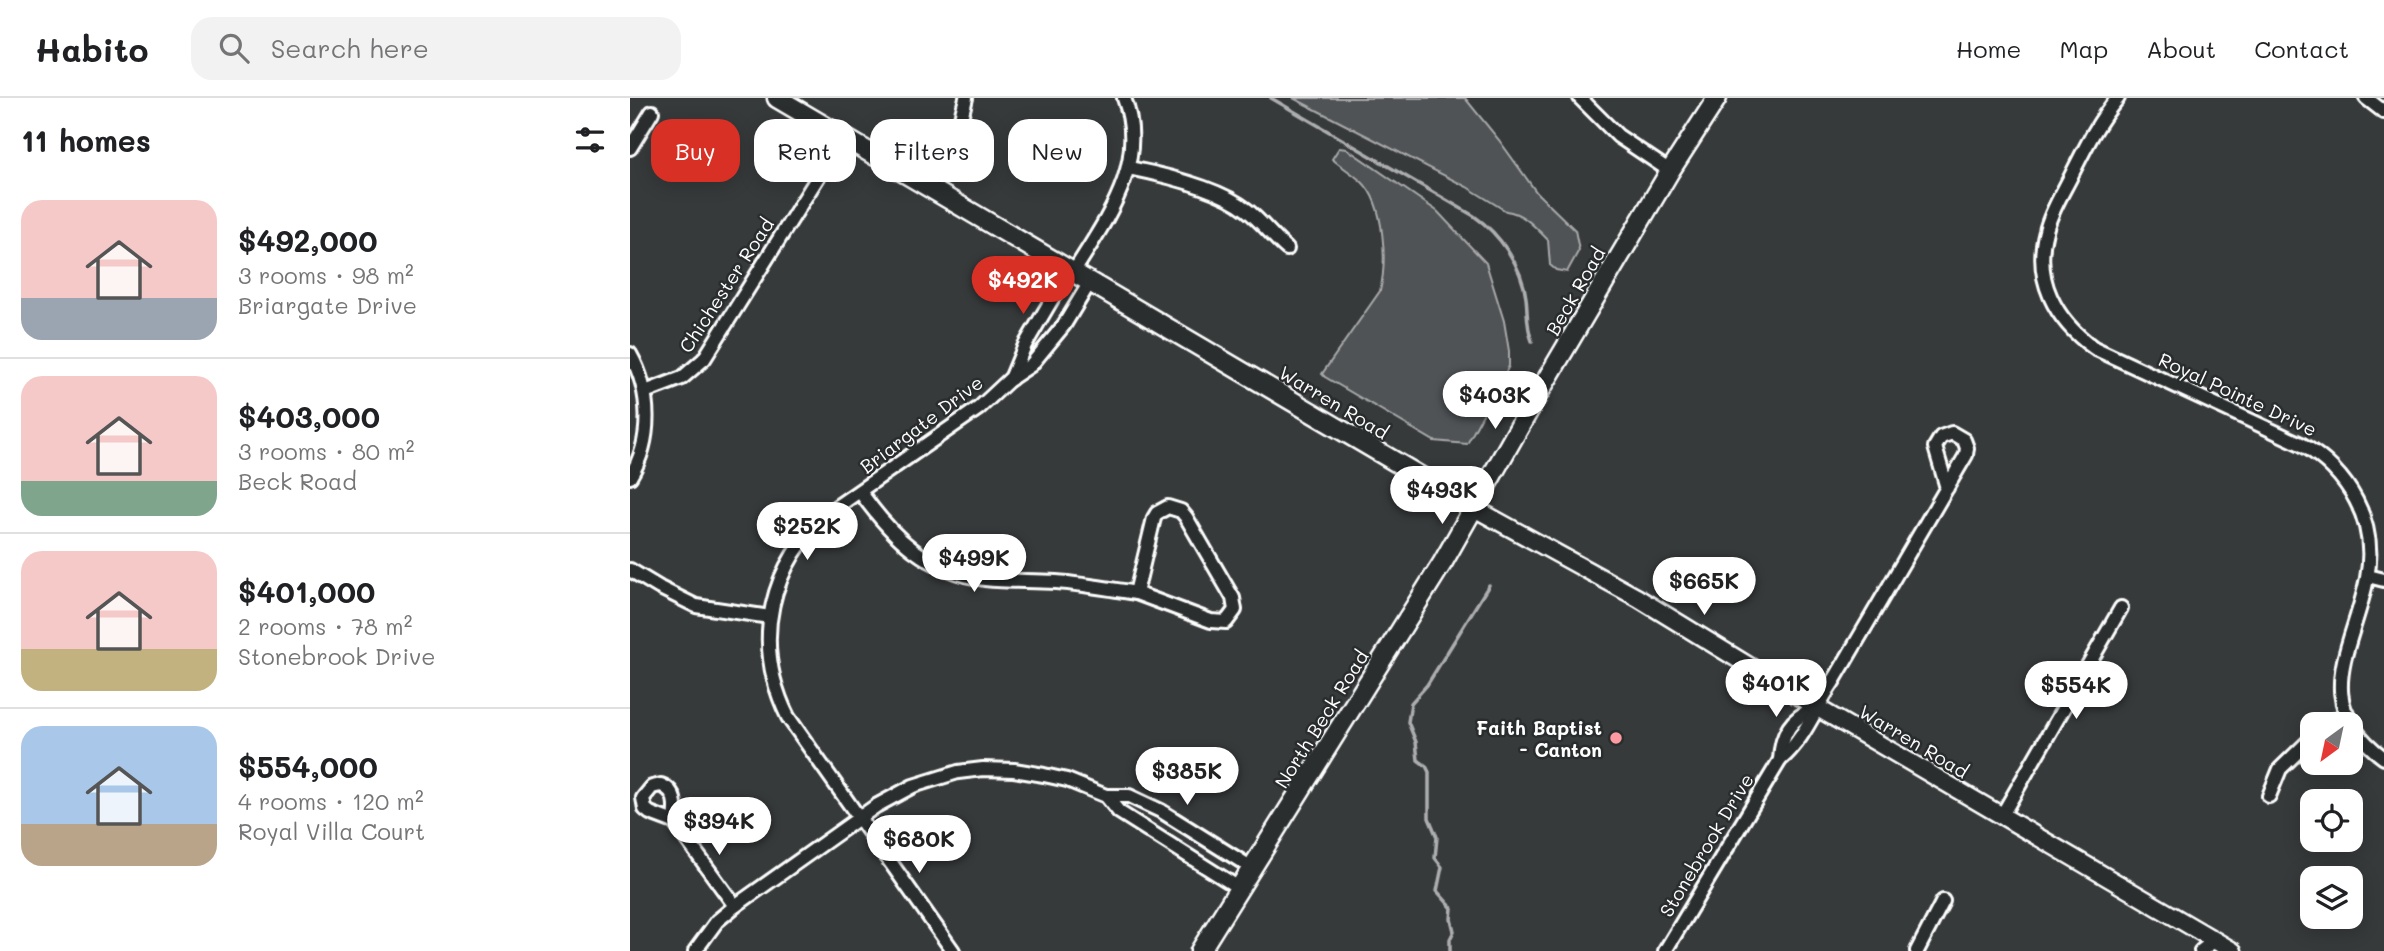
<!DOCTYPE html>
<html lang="en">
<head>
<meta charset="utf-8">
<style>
	body { margin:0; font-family:Mali,sans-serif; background:#f2f2f2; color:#202124; height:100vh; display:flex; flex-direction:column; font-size:26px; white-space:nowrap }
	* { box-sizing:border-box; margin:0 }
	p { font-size:23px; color:#757577 }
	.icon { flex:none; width:38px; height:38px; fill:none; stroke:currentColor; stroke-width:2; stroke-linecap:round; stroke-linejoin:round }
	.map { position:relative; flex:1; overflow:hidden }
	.sheet { display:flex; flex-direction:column; background:#fff; width:630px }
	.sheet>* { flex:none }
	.guide { position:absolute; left:21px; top:21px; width:665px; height:63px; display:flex; gap:14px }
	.needle { width:46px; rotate:213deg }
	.controls { position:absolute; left:1670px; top:614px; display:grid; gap:14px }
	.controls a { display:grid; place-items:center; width:63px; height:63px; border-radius:14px; background:#fff; box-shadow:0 4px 18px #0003; font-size:35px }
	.price { position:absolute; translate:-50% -60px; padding:0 16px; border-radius:24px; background:#fff; color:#222; font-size:23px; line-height:46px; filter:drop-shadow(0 2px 4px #0008) }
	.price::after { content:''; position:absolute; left:50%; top:42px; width:21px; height:16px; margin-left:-10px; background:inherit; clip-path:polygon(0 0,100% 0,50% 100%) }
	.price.active { background:#d93025; color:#fff }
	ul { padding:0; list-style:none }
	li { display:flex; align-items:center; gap:21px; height:175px; padding:0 21px }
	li+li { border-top:2px solid #e0e0e0 }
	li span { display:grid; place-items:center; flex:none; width:196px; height:140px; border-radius:21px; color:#555 }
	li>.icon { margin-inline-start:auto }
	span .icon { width:84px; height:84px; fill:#fffc; stroke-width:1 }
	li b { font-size:30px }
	h2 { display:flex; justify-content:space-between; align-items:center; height:84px; padding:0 21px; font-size:30px }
	.pill { padding:0 24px; border-radius:21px; background:#fff; box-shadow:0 4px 18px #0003; font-size:24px; line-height:63px }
	.pill.active { background:#d93025; color:#fff }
	header { display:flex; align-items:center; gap:42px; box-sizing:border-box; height:98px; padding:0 35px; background:#fff; border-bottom:2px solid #e0e0e0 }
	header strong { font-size:33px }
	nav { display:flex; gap:38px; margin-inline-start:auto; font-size:24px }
	.search { width:490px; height:63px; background:#f2f2f2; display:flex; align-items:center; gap:18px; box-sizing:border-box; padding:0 24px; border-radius:21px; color:#757577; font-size:26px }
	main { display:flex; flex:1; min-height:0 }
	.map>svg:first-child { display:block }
	.green { fill:#505354; stroke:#a8a9aa; stroke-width:2 }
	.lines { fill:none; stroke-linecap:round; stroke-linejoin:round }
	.stream { stroke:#adaeaf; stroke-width:3.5 }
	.minor-casing { stroke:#fff; stroke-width:18 }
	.tertiary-casing { stroke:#fff; stroke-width:21 }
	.secondary-casing { stroke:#fff; stroke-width:23 }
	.minor { stroke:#2a2d2e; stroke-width:12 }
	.tertiary { stroke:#2a2d2e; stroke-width:16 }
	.secondary { stroke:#2a2d2e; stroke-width:18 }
	.poi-dot { fill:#ff9aa2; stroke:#2a2d2e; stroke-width:2.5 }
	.labels { text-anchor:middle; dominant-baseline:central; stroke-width:5; stroke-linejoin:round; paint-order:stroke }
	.street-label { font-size:19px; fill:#fff; stroke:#2a2d2e }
	.poi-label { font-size:19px; font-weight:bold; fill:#fff; stroke:#2a2d2e; text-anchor:end }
</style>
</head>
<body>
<header>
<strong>Habito</strong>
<div class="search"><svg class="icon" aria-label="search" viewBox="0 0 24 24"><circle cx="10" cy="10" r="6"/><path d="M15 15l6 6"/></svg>Search here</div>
<nav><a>Home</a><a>Map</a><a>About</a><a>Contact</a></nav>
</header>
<main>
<section class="sheet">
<h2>11 homes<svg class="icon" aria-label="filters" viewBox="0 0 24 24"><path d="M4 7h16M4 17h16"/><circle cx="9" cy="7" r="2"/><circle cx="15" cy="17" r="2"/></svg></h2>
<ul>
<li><span style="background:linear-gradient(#f6c9c9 70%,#9aa5b1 0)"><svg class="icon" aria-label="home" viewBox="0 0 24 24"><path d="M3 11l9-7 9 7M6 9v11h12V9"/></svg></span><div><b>$492,000</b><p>3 rooms · 98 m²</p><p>Briargate Drive</p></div></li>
<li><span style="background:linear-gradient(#f6c9c9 75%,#7fa58c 0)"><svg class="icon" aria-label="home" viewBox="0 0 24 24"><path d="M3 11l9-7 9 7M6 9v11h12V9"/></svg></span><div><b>$403,000</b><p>3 rooms · 80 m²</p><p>Beck Road</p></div></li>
<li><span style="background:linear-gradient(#f6c9c9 70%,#c2b280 0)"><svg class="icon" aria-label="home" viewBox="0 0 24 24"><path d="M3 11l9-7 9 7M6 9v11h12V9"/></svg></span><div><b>$401,000</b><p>2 rooms · 78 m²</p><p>Stonebrook Drive</p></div></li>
<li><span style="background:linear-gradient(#a9c7e8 70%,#b9a48a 0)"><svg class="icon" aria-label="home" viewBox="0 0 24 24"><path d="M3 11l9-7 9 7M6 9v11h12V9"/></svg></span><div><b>$554,000</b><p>4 rooms · 120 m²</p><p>Royal Villa Court</p></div></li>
</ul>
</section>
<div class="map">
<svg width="1754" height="853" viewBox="0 0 1754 853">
	<rect width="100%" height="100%" fill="#373a3b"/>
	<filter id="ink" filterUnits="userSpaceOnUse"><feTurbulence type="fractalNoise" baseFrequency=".0143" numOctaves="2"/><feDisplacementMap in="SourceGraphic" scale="14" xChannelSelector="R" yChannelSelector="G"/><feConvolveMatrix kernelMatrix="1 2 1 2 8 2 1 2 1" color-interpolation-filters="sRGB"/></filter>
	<g filter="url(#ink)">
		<g class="green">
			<path d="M663,0H835L869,42L907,95L945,132L949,152L937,174L926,172L920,167L918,142C906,130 894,115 876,113L837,89Z"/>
			<path d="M709,50L717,51L807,113L856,165L874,223L879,253V268L837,346L804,343L695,279L692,276L750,193C757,165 755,106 732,84C723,76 712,69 702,61Z"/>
		</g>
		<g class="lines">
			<g class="stream">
				<path d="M641,0L844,118C870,136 892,168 896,200C898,217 896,227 902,243"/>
				<path d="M820,853V841L824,833L821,821L822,810L807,793L812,769L805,760L807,739L799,720V674L796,668L788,662L786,644L778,624L781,605L797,587L859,487"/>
			</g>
			<g class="minor-casing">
				<g id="minor">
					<path d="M950,0L988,38L1040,73"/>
					<path d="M1488,0C1469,22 1456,48 1443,74C1434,93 1421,112 1416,133C1403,181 1425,222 1464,250L1671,346C1719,374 1748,424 1737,480C1724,550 1677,604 1754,660"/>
					<path d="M1736,0L1754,14"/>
					<path d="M331,20L336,0"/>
					<path d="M0,50L22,14"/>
					<path d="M499,70C534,77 590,90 617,112C632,124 643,139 657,151"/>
					<path d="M443,175C476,121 519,66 494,0"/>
					<path d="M0,256C21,293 23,342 0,379"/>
					<path d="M381,281L395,247L439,172"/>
					<path d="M15,294L52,280L74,261L213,39"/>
					<path d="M231,395C263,440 297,473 355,481C379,484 402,482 426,484C453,486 480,491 506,495"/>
					<path d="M538,409L551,413L556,419L603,500L605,512L596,524L581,523L506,495L524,420L527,415Z"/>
					<path d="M0,472L30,490L66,508L140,519"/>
					<path d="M1738,478L1754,482"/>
					<path d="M1699,626L1717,615"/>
					<path d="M1150,662C1151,635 1161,620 1186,609"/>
					<path d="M476,698H499L531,713L622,770"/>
					<path d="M1639,698L1650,671L1682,640"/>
					<path d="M1371,719L1491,510"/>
					<path d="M44,724C46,708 47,693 31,687L22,689L13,700L15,711L20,715L44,724L105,808"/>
					<path d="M65,853L87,823L105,808L246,708L283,688L328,674L353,671L384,672L414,677L437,682L476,698L489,714L609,790"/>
					<path d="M323,853L158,619C121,544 139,466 202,412L349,310L380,281L401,267L434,227L460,184"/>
					<path d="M1035,853L1150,662C1175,641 1185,610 1203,584L1336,357L1337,350L1334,342L1322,335L1311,339L1305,349L1317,390"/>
					<path d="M1287,853L1313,803"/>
					<path d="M1571,853L1585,842"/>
				</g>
			</g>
			<g class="tertiary-casing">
				<path id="tertiary" d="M844,410L1008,500L1186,609L1603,853"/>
			</g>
			<g class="secondary-casing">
				<g id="secondary">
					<path d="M147,0L844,410"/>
					<path d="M570,853L813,464L904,303L1040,73L1087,0"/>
				</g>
			</g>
			<use href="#minor" class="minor"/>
			<use href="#tertiary" class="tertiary"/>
			<use href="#secondary" class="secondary"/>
		</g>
	</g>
	<circle class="poi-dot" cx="986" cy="640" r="7"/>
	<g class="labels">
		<g class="street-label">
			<text transform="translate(96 187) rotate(-57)">Chichester Road</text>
			<text transform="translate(945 193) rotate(-60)">Beck Road</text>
			<text transform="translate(1608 296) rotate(25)">Royal Pointe Drive</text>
			<text transform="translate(704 304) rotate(31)">Warren Road</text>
			<text transform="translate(291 326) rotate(-37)">Briargate Drive</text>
			<text transform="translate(691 621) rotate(-58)">North Beck Road</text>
			<text transform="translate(1284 643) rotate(31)">Warren Road</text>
			<text transform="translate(1076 747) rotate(-59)">Stonebrook Drive</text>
		</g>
		<g class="poi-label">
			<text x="972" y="629">Faith Baptist<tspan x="972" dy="22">- Canton</tspan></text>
		</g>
	</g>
</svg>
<div class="controls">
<a><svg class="needle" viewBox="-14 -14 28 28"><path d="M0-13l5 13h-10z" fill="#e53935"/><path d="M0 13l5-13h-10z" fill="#757577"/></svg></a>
<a><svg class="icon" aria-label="locate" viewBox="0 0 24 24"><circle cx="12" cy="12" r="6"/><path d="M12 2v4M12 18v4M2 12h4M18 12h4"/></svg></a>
<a><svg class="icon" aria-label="layers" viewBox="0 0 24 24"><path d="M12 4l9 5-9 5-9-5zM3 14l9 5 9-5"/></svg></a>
</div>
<b class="price active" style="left:393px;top:218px">$492K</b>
<b class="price" style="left:865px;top:333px">$403K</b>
<b class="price" style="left:812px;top:428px">$493K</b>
<b class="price" style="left:177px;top:464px">$252K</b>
<b class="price" style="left:344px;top:496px">$499K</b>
<b class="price" style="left:1074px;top:519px">$665K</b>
<b class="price" style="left:1146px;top:621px">$401K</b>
<b class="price" style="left:1446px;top:623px">$554K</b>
<b class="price" style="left:557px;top:709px">$385K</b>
<b class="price" style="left:89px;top:759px">$394K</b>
<b class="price" style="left:289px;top:777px">$680K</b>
<div class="guide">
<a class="pill active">Buy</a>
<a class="pill">Rent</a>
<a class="pill">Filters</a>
<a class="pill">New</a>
</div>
</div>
</main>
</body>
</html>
